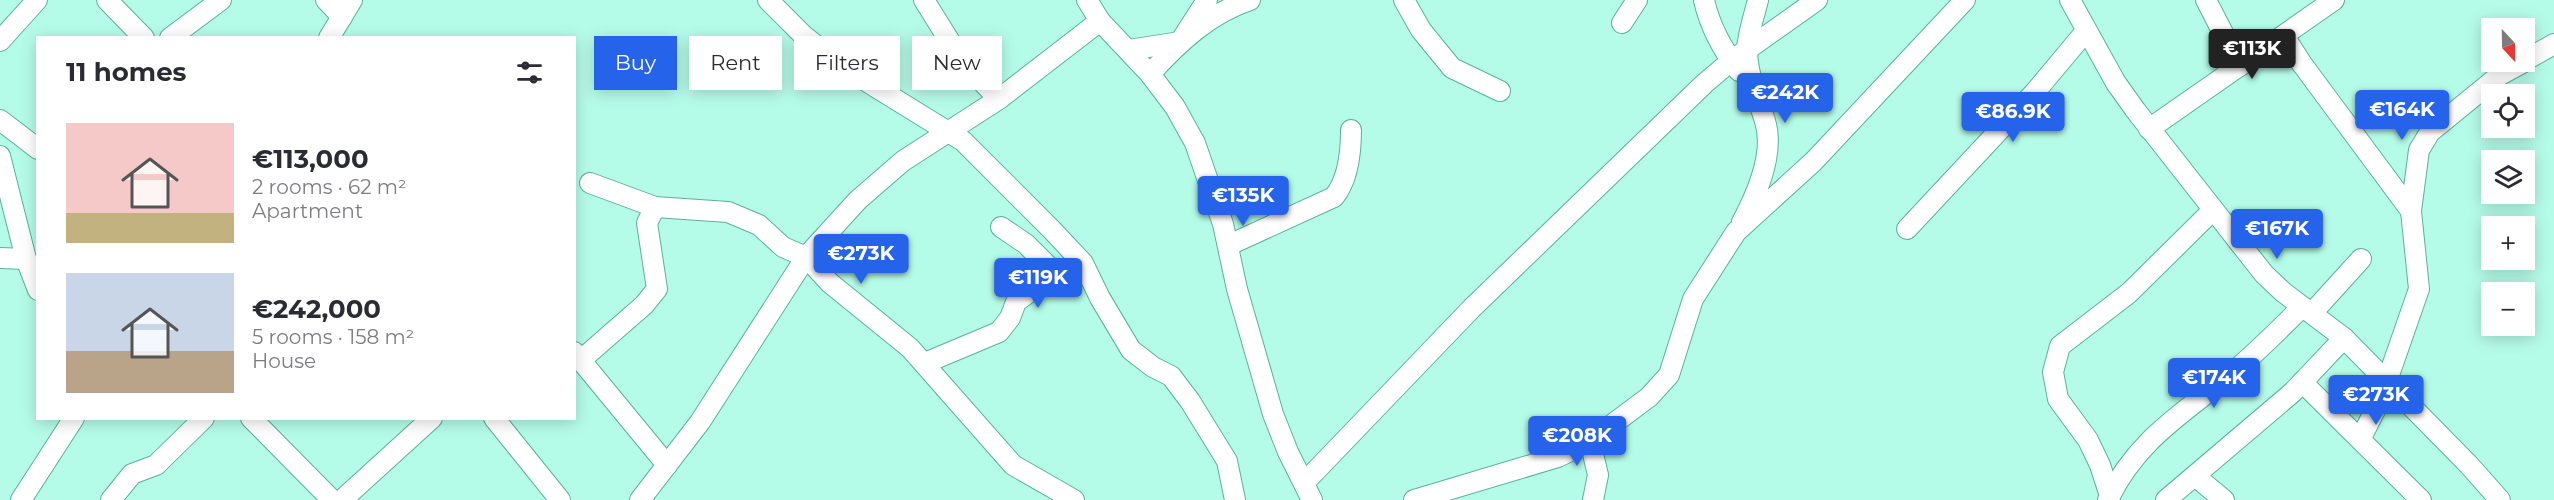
<!DOCTYPE html>
<html lang="en">
<head>
<meta charset="utf-8">
<style>
	body { margin:0; font-family:Montserrat,sans-serif; background:#f7f7f7; color:#2b2b33; height:100vh; display:flex; flex-direction:column; font-size:22px; white-space:nowrap }
	* { box-sizing:border-box; margin:0 }
	p { font-size:20px; color:#7c7c81 }
	.icon { flex:none; width:33px; height:33px; fill:none; stroke:currentColor; stroke-width:2; stroke-linecap:round; stroke-linejoin:round }
	.map { position:relative; flex:1; overflow:hidden }
	.sheet { position:absolute; left:36px; top:36px; width:540px; height:384px; display:flex; flex-direction:column; background:#fff; border-radius:0px; box-shadow:0 3px 15px #0003 }
	.sheet>* { flex:none }
	.top-card { position:absolute; left:594px; top:36px; width:570px; height:54px; display:flex; gap:12px }
	.needle { width:39px; rotate:158deg }
	.controls { position:absolute; left:2481px; top:18px; display:grid; gap:12px }
	.controls a { display:grid; place-items:center; width:54px; height:54px; border-radius:0px; background:#fff; box-shadow:0 3px 15px #0003; font-size:30px }
	.price { position:absolute; translate:-50% -51px; padding:0 14px; border-radius:6px; background:#2563eb; color:#fff; font-size:20px; line-height:39px; filter:drop-shadow(0 2px 3px #0008) }
	.price::after { content:''; position:absolute; left:50%; top:36px; width:18px; height:14px; margin-left:-9px; background:inherit; clip-path:polygon(0 0,100% 0,50% 100%) }
	.price.active { background:#222; color:#fff }
	ul { padding:0; list-style:none }
	li { display:flex; align-items:center; gap:18px; height:150px; padding:0 30px }
	li span { display:grid; place-items:center; flex:none; width:168px; height:120px; border-radius:0px; color:#555 }
	li>.icon { margin-inline-start:auto }
	span .icon { width:72px; height:72px; fill:#fffc; stroke-width:1 }
	li b { font-size:26px }
	h2 { display:flex; justify-content:space-between; align-items:center; height:72px; padding:0 30px; font-size:26px }
	.chip { padding:0 21px; border-radius:0px; background:#fff; box-shadow:0 3px 15px #0003; font-size:21px; line-height:54px }
	.chip.active { background:#2563eb; color:#fff }
	.map>svg:first-child { display:block }
	.lines { fill:none; stroke-linecap:round; stroke-linejoin:round }
	.street-casing { stroke:#57b29c; stroke-width:22 }
	.street { stroke:#fff; stroke-width:20 }
</style>
</head>
<body>
<div class="map">
<svg width="2554" height="500" viewBox="0 0 2554 500">
	<rect width="100%" height="100%" fill="#b5fce8"/>
	<g class="lines">
		<g class="street-casing">
			<g id="street">
				<path d="M107,0L144,38"/>
				<path d="M326,0L342,17"/>
				<path d="M768,0L803,35L843,67L963,141L1052,230L1083,263L1100,298L1131,350L1153,367L1171,376L1190,401L1227,461L1235,500"/>
				<path d="M924,0L962,61L999,99"/>
				<path d="M1087,0L1100,21L1150,74L1175,107L1195,143L1223,224L1237,289L1273,414L1288,452L1312,500"/>
				<path d="M1404,0L1421,30L1452,68L1500,91"/>
				<path d="M1704,0C1710,27 1722,49 1739,71"/>
				<path d="M2070,0L2116,83L2136,111L2264,274L2283,292L2344,338L2469,465L2500,500"/>
				<path d="M2206,0L2240,66"/>
				<path d="M1622,23L1637,0"/>
				<path d="M2284,36L2302,64L2411,211"/>
				<path d="M170,38L221,0"/>
				<path d="M329,38L352,0"/>
				<path d="M0,41L37,0"/>
				<path d="M1129,50L1180,42L1207,0"/>
				<path d="M2524,61L2554,44"/>
				<path d="M1150,74C1178,43 1210,13 1250,0"/>
				<path d="M0,120L38,149"/>
				<path d="M2149,129L2334,0"/>
				<path d="M0,156L26,259L38,290"/>
				<path d="M590,183L655,207L728,212L759,225L783,247L806,257L830,283L910,348L1013,465L1074,500"/>
				<path d="M1742,222C1757,194 1775,153 1765,121C1758,98 1747,74 1747,50C1748,33 1754,16 1758,0"/>
				<path d="M1907,229L2035,92L2086,31"/>
				<path d="M1229,245L1334,197C1348,180 1351,151 1351,130"/>
				<path d="M0,258L26,259"/>
				<path d="M2312,313L2361,259"/>
				<path d="M574,352L667,465"/>
				<path d="M581,360L644,305L657,289L647,223L655,207"/>
				<path d="M925,363L999,332L1010,318L1016,302L1040,284L1046,276L1048,266L1026,244L1001,227"/>
				<path d="M2302,382L2421,500"/>
				<path d="M251,418L332,500"/>
				<path d="M494,418L560,500"/>
				<path d="M2361,438L2381,398L2419,289L2411,211L2419,150L2430,132L2500,75L2524,62"/>
				<path d="M1590,441L1598,475L1593,500"/>
				<path d="M2195,476L2224,500"/>
				<path d="M1304,483L1472,308L1704,84L1731,61L1817,0"/>
				<path d="M2110,496L2100,465L2088,440L2058,399L2053,372L2060,346L2129,293L2212,211"/>
				<path d="M21,500L74,418"/>
				<path d="M111,500L132,474L156,465L204,418"/>
				<path d="M342,500L432,418"/>
				<path d="M640,500L700,422L806,257L858,200L903,161L999,99L1100,21"/>
				<path d="M1414,500L1558,457L1590,441L1649,397L1669,375L1693,299L1736,232L1814,161L1965,0"/>
				<path d="M2108,500C2136,440 2183,414 2232,373C2256,353 2279,330 2302,307"/>
				<path d="M2166,500L2293,392L2344,338"/>
			</g>
		</g>
		<use href="#street" class="street"/>
	</g>
</svg>
<div class="controls">
<a><svg class="needle" viewBox="-14 -14 28 28"><path d="M0-13l5 13h-10z" fill="#e53935"/><path d="M0 13l5-13h-10z" fill="#7c7c81"/></svg></a>
<a><svg class="icon" aria-label="locate" viewBox="0 0 24 24"><circle cx="12" cy="12" r="6"/><path d="M12 2v4M12 18v4M2 12h4M18 12h4"/></svg></a>
<a><svg class="icon" aria-label="layers" viewBox="0 0 24 24"><path d="M12 4l9 5-9 5-9-5zM3 14l9 5 9-5"/></svg></a>
<a>+</a>
<a>−</a>
</div>
<b class="price active" style="left:2252px;top:80px">€113K</b>
<b class="price" style="left:1785px;top:124px">€242K</b>
<b class="price" style="left:2402px;top:141px">€164K</b>
<b class="price" style="left:2013px;top:143px">€86.9K</b>
<b class="price" style="left:1243px;top:227px">€135K</b>
<b class="price" style="left:2277px;top:260px">€167K</b>
<b class="price" style="left:861px;top:285px">€273K</b>
<b class="price" style="left:1038px;top:309px">€119K</b>
<b class="price" style="left:2214px;top:409px">€174K</b>
<b class="price" style="left:2376px;top:426px">€273K</b>
<b class="price" style="left:1577px;top:467px">€208K</b>
<div class="top-card">
<a class="chip active">Buy</a>
<a class="chip">Rent</a>
<a class="chip">Filters</a>
<a class="chip">New</a>
</div>
<section class="sheet">
<h2>11 homes<svg class="icon" aria-label="filters" viewBox="0 0 24 24"><path d="M4 7h16M4 17h16"/><circle cx="9" cy="7" r="2"/><circle cx="15" cy="17" r="2"/></svg></h2>
<ul>
<li><span style="background:linear-gradient(#f6c9c9 75%,#c2b280 0)"><svg class="icon" aria-label="home" viewBox="0 0 24 24"><path d="M3 11l9-7 9 7M6 9v11h12V9"/></svg></span><div><b>€113,000</b><p>2 rooms · 62 m²</p><p>Apartment</p></div></li>
<li><span style="background:linear-gradient(#c9d6e8 65%,#b9a48a 0)"><svg class="icon" aria-label="home" viewBox="0 0 24 24"><path d="M3 11l9-7 9 7M6 9v11h12V9"/></svg></span><div><b>€242,000</b><p>5 rooms · 158 m²</p><p>House</p></div></li>
</ul>
</section>
</div>
</body>
</html>
